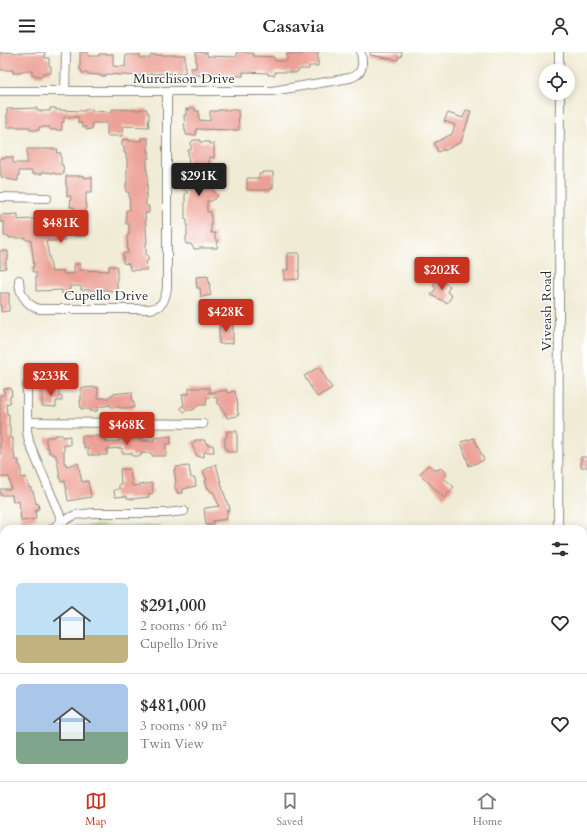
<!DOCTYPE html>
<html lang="en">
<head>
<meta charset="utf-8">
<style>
	body { margin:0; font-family:Cardo,serif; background:#f2f2f3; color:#2b2b33; height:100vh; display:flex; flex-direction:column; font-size:15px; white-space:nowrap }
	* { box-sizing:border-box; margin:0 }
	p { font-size:13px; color:#7c7c81 }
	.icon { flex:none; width:22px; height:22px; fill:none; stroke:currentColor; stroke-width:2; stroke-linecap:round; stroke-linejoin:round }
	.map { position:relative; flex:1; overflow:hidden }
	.details { position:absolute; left:0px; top:473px; width:587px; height:256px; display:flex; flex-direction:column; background:#fff; border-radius:12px 12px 0 0; box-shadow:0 2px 10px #0003 }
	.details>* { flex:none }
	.controls { position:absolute; left:539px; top:12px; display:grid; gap:8px }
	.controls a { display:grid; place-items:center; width:36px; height:36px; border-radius:50%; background:#fff; box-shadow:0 2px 10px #0003; font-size:20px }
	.price { position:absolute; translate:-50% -34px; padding:0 9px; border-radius:4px; background:#c8321e; color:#fff; font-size:13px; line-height:26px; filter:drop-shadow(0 1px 2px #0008) }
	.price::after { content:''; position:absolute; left:50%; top:24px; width:12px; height:9px; margin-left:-6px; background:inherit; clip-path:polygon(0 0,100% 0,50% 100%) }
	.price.current { background:#222; color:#fff }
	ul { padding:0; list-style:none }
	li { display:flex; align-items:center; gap:12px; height:100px; padding:0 16px }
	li+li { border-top:1px solid #e1e1e2 }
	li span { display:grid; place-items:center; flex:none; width:112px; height:80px; border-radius:6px; color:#555 }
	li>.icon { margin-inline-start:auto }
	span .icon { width:48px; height:48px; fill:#fffc; stroke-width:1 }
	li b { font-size:17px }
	h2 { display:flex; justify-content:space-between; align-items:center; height:48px; padding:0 16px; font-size:17px }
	header { display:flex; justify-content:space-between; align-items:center; height:52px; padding:0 16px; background:#fff; font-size:18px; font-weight:600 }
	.dock { display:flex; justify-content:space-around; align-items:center; height:56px; border-top:1px solid #e1e1e2; background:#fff; font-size:11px; color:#7c7c81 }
	.dock a { display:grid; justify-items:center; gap:2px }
	.dock .current { color:#c8321e }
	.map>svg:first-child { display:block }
	.green { fill:#a9c870; stroke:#6a7a4e }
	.building { fill:#eda095 }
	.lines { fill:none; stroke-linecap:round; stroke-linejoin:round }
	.street-casing { stroke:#8e8b80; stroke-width:10 }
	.street { stroke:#fff; stroke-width:8 }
	.labels { text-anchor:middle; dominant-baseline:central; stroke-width:3; stroke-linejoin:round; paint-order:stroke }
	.street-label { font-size:14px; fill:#2b2b2b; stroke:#fff }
</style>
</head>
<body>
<header><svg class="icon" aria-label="menu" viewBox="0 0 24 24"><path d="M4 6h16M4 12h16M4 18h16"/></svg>Casavia<svg class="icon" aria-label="person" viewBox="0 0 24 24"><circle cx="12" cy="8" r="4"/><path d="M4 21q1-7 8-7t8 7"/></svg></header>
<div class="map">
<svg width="587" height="729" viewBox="0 0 587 729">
	<rect width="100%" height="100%" fill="#fff"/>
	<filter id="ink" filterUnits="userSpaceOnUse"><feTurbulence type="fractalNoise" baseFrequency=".025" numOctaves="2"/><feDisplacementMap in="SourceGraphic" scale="8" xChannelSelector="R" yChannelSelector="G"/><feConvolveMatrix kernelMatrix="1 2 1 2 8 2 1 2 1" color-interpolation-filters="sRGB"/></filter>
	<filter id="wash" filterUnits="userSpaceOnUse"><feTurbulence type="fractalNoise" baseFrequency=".012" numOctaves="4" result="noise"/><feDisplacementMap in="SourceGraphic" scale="16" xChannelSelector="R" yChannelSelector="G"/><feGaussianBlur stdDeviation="0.9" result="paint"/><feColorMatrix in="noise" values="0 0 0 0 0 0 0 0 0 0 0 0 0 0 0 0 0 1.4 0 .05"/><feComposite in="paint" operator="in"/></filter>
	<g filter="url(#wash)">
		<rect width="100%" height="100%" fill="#f0ebd4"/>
		<path class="green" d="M76,474H161L159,477H66Z"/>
		<g id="blocks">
			<g class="building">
				<path d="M1,0L21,1L45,0V6H49V14H51V21H43V24H36V23H32V19H21V21H13V18H0V3H1Z"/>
				<path d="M80,0H88V4H99V2H113V14L125,15L126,3H140V6H150L151,3H185V21L150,22V23H140V24L106,22V24H100V23L87,22V21H82V18H80Z"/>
				<path d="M196,0L207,1V4L237,5V0H245V1H253V4L274,5L275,9H287V2H303V0H318V14H309V17H299V19H297L296,21H291V20H275V23H268V21L243,20V24H224L223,23H191V16H196Z"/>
				<path d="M370,0H402L401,5H398V8L370,3Z"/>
				<path d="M37,56V59H50V56H56V58L85,59V57H92V59L112,60V57L140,58V57H147V61H149V68H148L149,75L123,74L122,84H107V71H92V77L86,78V75H82V71H78V65H64V70H62V78H50V75H39V78H30V75H7V57Z"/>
				<path d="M190,56H195V59H199V68L210,69V59H218V58H238L239,78L196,77V83H186V79H185L184,63H186V57L189,58Z"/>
				<path d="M466,58L471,59L461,90L444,99V97L438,100L434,91L452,82L455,73L444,69L448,61L463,66Z"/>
				<path d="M141,86H148V99H149V106H147V122H148L147,142H146V154H149V161H145L147,191H146V203H148V209L146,210L147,218H130L129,212L123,211V201H128L127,183H129V172H126V158H130L129,140H126V131H127V106H126V101H124V94H122V88L129,87V89H141Z"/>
				<path d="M193,88H200V90H209V92H214V106L209,105V125H200L218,144L212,149H207V160H211V181H215V188H218L217,196H199L198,197H194L191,192H186V184H187V167H185V142L188,140L182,137L192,126H184V119H189L188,98H191V91Z"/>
				<path d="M27,97H58L57,101H61V113H63L64,122H55V121L42,120V122H32V119H19V124H18V129L7,127V126H2L1,123H0V106H6V105H13V111H27Z"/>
				<path d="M262,120H273V136H271V138H247V126H259V122H262Z"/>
				<path d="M66,124H84V126L92,125V140H86V184H74V177H64V189H46L52,220L64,219V222H74V212H80V218L109,219V214H117V239H110L109,238H81V234H70L69,242H62V238L36,239V220H33L32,215L34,214L31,188H26V186H9V184H4V170H0V163L18,162V168L31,167H42V172H54V169H72L74,168V155H70L71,144H67V134H66Z"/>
				<path d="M0,199H8V207H6V216L0,217Z"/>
				<path d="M288,201H299V227L284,228V218H288Z"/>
				<path d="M208,224L210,234L209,235L211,243L201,245L200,236H197L196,225Z"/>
				<path d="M437,227L450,234L447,240L452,244L447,251L431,243L436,236L433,234Z"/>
				<path d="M0,241H9V259L1,260V254H0Z"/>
				<path d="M228,268V270H231V272H233V291L219,292V275H220V269Z"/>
				<path d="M319,315L332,336L317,345L304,324Z"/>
				<path d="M98,335V346H109V344H112V342L132,340V350H134V356H119V355H111V353L98,355V358H96L97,359H90V357H81L80,348H81V336Z"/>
				<path d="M11,336L12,344H10V351L6,352L7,362H9V374H10V386H13V398H14L15,408H19V414H21V426L26,425L29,436L31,435V439H33L36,452L38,451L39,457H36L37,459H35L36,467L21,469L19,449L13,450L12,443H0V437H11L9,425H0V343H4V337Z"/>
				<path d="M189,336H210L209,341L227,338V341L235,339L238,354H237L238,357H237L239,363H236L237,364L227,366L225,360H223L220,352H218L217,346L207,345L206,353H199L193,358H187L184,360L180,356L184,353L182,342H189Z"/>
				<path d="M42,337H59V344H62V349H56V355L42,354Z"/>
				<path d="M227,379H237V400H227V397L225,396V386L227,384Z"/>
				<path d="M54,383H62V385L70,384V393H64V411H66V414L78,411L82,430L88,429L91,445L68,449L65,429L61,430L60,426L57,407H56V403H53V401H49V396H47V392H46V385H54Z"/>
				<path d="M82,384H105V389H107V391L119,389V387H124V386H140V389H154V386L171,384V392H166V404H152V401H141V404H132V401H122V396L107,397V403H88V396H84V392H82Z"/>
				<path d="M474,386L484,408L469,414L461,390Z"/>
				<path d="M195,388H205V391H207V393H213L214,400H204V405L197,404L191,390H195Z"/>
				<rect x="581" y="405" width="6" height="10"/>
				<path d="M216,412L223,438L228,453H229L230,458L227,459V467L213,469V473H206L204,457L206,456L219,454L213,439L211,440L209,436L208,437L205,428H207L203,419Z"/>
				<path d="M428,413L436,418L442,416L447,421L444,426L454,435L444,446L420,422Z"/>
				<path d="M189,414L191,426H195L196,434L183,437V441H177V438L175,437V431H176L174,417H176V415Z"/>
				<path d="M120,417H130L132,434L152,431L153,441L148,442L149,445L132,447L127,446V444L115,445L114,438L119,437V432H121Z"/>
			</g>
		</g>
	</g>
	<g filter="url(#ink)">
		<use href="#blocks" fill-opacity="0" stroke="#8e8b80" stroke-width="1"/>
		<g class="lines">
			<g class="street-casing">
				<g id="street">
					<path d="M559,0V19"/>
					<path d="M0,39H272L350,26C364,21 363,13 361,0"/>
					<path d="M65,39L66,0"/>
					<path d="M0,145L47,146"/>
					<path d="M19,228C19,241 26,253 39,257H150C163,255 165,248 167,236V40"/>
					<path d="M27,333V379L29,390L61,466V470"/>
					<path d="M27,370L203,372"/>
					<path d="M52,477L61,470L75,463L93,461H167L184,459"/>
					<path d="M558,477L560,41"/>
					<path d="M0,524L4,525"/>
					<path d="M583,633H587"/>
					<path d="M108,725V729"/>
					<path d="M303,725V729"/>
					<path d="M557,729V725"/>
				</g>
			</g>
			<use href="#street" class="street"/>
		</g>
	</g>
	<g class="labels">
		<g class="street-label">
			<text x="184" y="26">Murchison Drive</text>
			<text x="106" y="243">Cupello Drive</text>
			<text transform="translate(546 259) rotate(-90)">Viveash Road</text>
		</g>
	</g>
</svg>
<div class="controls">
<a><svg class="icon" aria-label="locate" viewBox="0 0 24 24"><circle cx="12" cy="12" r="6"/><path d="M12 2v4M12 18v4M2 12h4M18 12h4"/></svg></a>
</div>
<b class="price current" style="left:199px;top:145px">$291K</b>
<b class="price" style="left:61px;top:192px">$481K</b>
<b class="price" style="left:442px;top:239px">$202K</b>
<b class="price" style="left:226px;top:281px">$428K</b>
<b class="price" style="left:51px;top:345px">$233K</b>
<b class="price" style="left:127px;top:394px">$468K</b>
<section class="details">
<h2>6 homes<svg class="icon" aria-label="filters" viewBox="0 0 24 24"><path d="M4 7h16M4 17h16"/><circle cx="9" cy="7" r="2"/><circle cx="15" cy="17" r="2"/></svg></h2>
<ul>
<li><span style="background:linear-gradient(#bfe0f5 65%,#c2b280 0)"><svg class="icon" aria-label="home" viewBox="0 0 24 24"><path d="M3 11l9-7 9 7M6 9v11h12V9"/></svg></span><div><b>$291,000</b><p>2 rooms · 66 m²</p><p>Cupello Drive</p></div><svg class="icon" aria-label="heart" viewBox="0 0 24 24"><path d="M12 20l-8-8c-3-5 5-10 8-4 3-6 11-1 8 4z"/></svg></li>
<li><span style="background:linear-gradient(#a9c7e8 60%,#7fa58c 0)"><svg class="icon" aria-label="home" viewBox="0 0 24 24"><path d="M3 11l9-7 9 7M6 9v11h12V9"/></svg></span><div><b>$481,000</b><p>3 rooms · 89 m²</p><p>Twin View</p></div><svg class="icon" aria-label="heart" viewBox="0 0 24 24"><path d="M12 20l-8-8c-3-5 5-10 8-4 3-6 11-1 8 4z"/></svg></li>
</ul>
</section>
</div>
<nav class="dock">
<a class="current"><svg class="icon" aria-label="map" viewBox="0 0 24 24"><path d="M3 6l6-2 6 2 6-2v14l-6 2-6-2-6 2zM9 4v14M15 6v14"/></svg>Map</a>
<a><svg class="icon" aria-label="saved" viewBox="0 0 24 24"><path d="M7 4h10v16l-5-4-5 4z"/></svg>Saved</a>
<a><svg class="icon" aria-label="home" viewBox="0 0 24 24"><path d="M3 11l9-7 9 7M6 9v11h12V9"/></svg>Home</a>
</nav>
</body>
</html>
